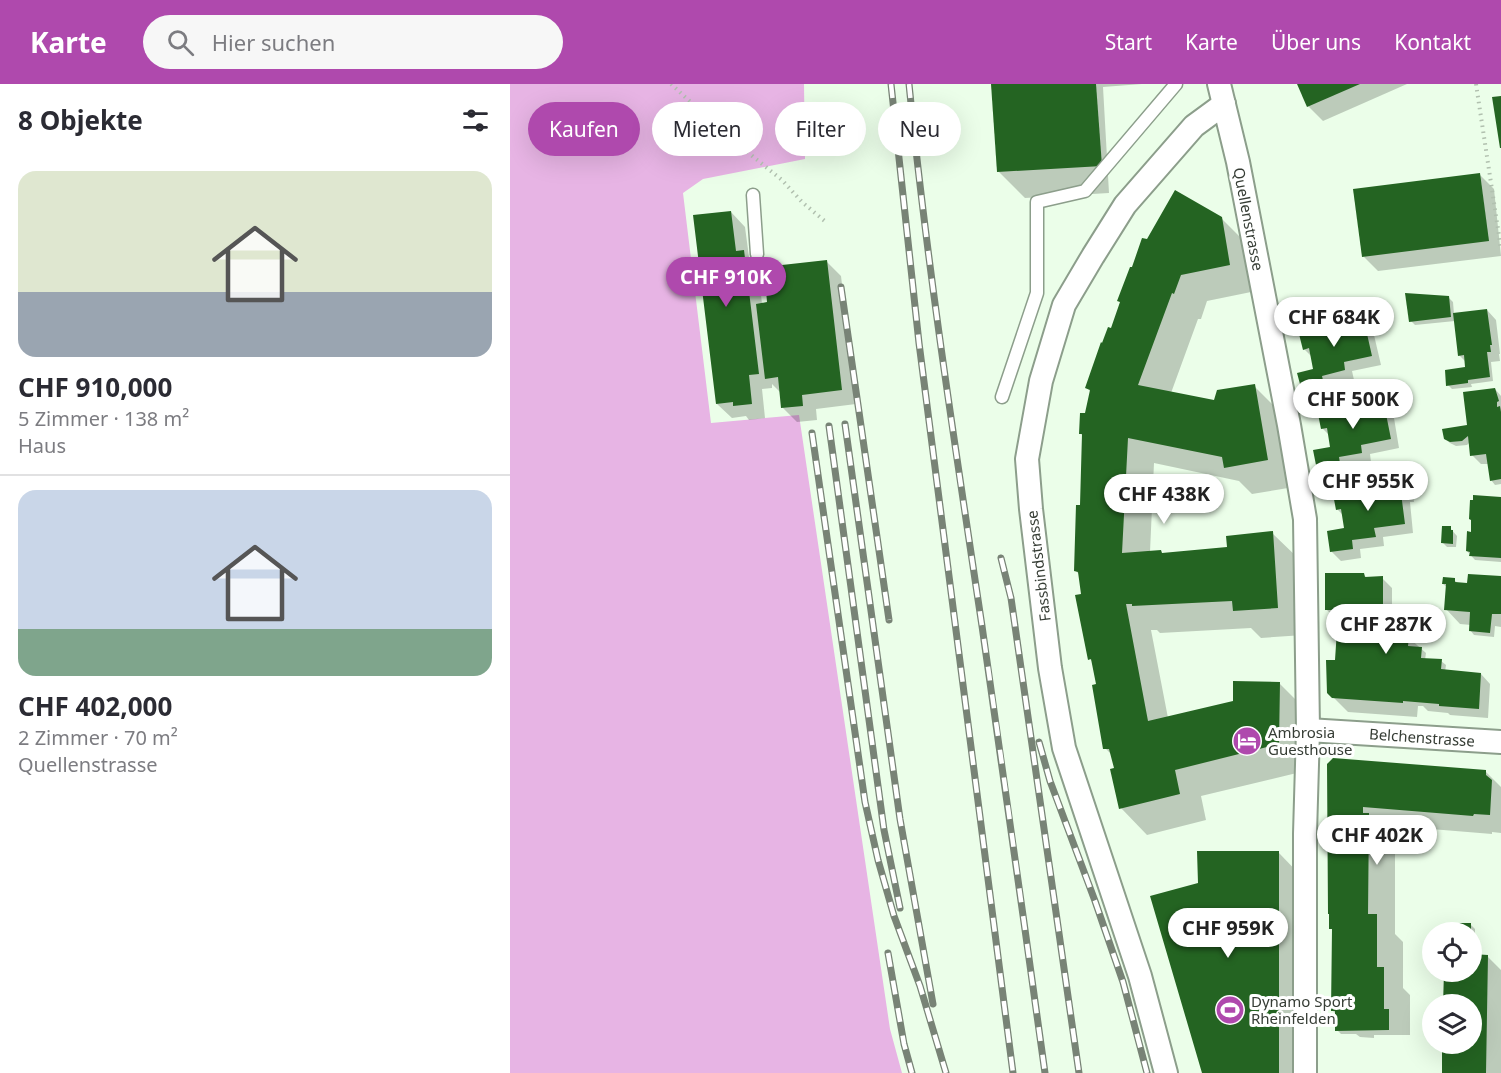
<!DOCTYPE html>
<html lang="de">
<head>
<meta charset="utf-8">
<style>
	body { margin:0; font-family:"Noto Sans",sans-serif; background:#f7f7f7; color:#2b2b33; height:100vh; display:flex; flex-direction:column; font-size:22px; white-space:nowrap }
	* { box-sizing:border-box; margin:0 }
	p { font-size:20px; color:#7c7c81 }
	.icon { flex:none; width:33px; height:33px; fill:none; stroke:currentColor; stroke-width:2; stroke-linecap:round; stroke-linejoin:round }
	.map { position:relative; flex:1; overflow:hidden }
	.panel { display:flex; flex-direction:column; background:#fff; width:510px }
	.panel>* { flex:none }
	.top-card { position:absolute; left:18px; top:18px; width:570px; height:54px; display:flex; gap:12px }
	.controls { position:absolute; left:912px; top:838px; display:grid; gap:12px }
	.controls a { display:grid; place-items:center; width:60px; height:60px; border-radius:50%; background:#fff; box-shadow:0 6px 24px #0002; font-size:30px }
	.price { position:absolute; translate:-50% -51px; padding:0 14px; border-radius:21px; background:#fff; color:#222; font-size:20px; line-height:39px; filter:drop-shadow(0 2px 3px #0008) }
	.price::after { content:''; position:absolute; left:50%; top:36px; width:18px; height:14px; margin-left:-9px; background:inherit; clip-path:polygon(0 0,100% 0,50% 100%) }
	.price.active { background:#af49ad; color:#fff }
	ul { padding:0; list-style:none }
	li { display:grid; align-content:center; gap:12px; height:318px; padding:0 18px }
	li+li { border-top:2px solid #e1e1e2 }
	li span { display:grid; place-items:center; height:186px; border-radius:18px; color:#555 }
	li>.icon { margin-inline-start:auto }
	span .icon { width:108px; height:108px; fill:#fffc; stroke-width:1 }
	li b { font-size:26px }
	h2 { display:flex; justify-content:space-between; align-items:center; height:72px; padding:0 18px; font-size:26px }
	.pill { padding:0 21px; border-radius:27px; background:#fff; box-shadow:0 6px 24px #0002; font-size:21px; line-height:54px }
	.pill.active { background:#af49ad; color:#fff }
	header { display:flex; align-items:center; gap:36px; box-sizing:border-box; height:84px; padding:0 30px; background:#af49ad; color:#fff }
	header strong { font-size:28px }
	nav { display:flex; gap:33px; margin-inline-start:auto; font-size:21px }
	.search { width:420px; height:54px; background:#f7f7f7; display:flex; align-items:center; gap:15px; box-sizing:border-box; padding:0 21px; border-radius:33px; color:#7c7c81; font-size:22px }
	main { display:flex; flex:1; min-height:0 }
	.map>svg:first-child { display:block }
	.green { fill:#e7b4e4 }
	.shadow { fill:#0003 }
	.building { fill:#246422 }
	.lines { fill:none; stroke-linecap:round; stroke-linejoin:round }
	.service-casing { stroke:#8c9e8b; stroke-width:15 }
	.minor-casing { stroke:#8c9e8b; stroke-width:26 }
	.path { stroke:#b1c0af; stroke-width:4; stroke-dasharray:1.5 4.5; stroke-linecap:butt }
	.service { stroke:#fff; stroke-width:12 }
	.minor { stroke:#fff; stroke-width:22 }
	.rail-casing { stroke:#788376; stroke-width:7 }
	.rail { stroke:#fff; stroke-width:4.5; stroke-dasharray:14; stroke-linecap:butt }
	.labels { text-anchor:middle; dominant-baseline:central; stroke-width:6; stroke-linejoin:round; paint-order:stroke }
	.street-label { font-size:15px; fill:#363d35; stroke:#fff }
	.poi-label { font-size:15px; fill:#363d35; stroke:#fff; text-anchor:start }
</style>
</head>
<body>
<header>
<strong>Karte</strong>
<div class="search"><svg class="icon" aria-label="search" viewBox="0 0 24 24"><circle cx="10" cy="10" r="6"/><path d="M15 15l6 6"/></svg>Hier suchen</div>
<nav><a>Start</a><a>Karte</a><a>Über uns</a><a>Kontakt</a></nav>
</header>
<main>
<section class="panel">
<h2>8 Objekte<svg class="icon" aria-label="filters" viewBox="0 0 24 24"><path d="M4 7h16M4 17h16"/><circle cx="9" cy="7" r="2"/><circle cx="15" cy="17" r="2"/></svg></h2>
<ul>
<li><span style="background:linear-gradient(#dfe7d0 65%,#9aa5b1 0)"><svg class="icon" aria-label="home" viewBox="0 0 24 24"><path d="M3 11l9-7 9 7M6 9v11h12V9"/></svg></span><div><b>CHF 910,000</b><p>5 Zimmer · 138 m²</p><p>Haus</p></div></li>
<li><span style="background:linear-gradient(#c9d6e8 75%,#7fa58c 0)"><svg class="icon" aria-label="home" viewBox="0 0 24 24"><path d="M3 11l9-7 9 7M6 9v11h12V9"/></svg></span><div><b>CHF 402,000</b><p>2 Zimmer · 70 m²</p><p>Quellenstrasse</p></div></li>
</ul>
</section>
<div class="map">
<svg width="991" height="989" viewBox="0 0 991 989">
	<rect width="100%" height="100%" fill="#ebfee9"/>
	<path class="green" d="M0,0H294L295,75L193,95L173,109L201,339L289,331L380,945L392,989H0Z"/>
	<g class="shadow">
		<path d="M483,0H632L593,3L599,109L515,114L488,87Z"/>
		<path d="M789,0H897L813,37L798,22Z"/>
		<path d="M970,91L984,105L991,172L868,187L854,173Z"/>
		<path d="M221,128L235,143L239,173L248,182L252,220L259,219L316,177L331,192L346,320L306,325L307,336L287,338L273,324L271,309L262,300V304L252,305L255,334L239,336L236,332L222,334L207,320Z"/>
		<path d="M711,134L738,161L746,207L697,217L691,235H688L661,309L705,318L744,302L771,329L784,403L742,410L729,397L644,379L640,468L653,470L719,465L762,449L789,475L794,551L751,554L741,544L650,549L647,546H641L658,634L725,619L769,599L796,626L795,687L691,712L696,736L637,751L611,724L606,685L603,672L595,664L587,602L583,578L580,575L570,491L565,486L571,422L573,352L571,350L577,330L581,308L577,304L638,157Z"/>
		<path d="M938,213L943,218L944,230L977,226L986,236L990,270H989L990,277L981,278L983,297L961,300L962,303L942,305L938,301L957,285L956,278L949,271L945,237L905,241L901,237Z"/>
		<path d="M856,227L866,237L869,250L864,251L871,281L842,287L844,296L820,302L823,315L804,319L794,310L805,286L802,273L794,265L827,242Z"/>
		<path d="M985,305L991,312V400L985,401L981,396L979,380H971L962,371L960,358L957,361L946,362L940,359L935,355L958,343Z"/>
		<path d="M877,309L886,319L889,333L884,334L889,364L860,370L861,378L837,383L840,396L819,399L809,390L822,364L820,352L812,344L846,324Z"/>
		<path d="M893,394L902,403L904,418H900L903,449L873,453L874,462L850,465L851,474L831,477L821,467L835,446L833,431L827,425L861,407Z"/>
		<path d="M991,414V478L965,476L957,467L962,449Z"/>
		<path d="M940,444L947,452L946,463H937L933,459Z"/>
		<path d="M854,491L857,494H872L882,504V532H876L877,552L898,553L916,569L915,576L931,577L936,581L935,588L971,590L980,600L978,634L940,631L938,629L918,627L913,622H908L907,633L838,628L818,608L826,578L853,550L850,535H826L816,525Z"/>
		<path d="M991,494V543L985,542L984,553L964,551L960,546L961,541L950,540L936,525L938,504L933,500L944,496L949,500Z"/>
		<path d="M926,531L930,536V548L920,547L915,543Z"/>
		<path d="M975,687L991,703V749L982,748V750L872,741L871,743L885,757V850L893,858V904L900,911V951H864V954L850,953L846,950H831L827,946V931L823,927V847L821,844L820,728Z"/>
		<path d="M769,769L795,796V989H694L689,800Z"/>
		<path d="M961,841L965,845V872H977L991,886V989H933L934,960H962V921H935L936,888H962V849H938Z"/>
	</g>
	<g class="building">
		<path d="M481,0H586L592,82L487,88Z"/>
		<path d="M787,0H850L797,23Z"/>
		<path d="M991,12V64H990L982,13Z"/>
		<path d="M970,89L979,157L852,173L843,105Z"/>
		<path d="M665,106L712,133L720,181L671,191L664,210L662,209L628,301L704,316L707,306L745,300L758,376L714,384L712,373L618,354L612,469L651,466L652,469L717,463L716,452L763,447L768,524L723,527L722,517L622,522V520H616L638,637L723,617V597L770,598L769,660L665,686L670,710L609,725L600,685L604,684L599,665H593L582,601L586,600L581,575L578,576L565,511L571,510L568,488L564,487L566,421H570L572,350H569L570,329H575L580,306L575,304L591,258L592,259L598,243L601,244L610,218L607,217L620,183H622L632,154L637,155Z"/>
		<path d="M221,127L226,167L234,166L249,290L239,291L242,320L223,322V318L206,320L183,131Z"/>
		<path d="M317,176L332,306L292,311L293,322L271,324L268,293L255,295L246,220L257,218L254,183Z"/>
		<path d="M895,209L939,212L941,233L899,238Z"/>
		<path d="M857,225L860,240L855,241L862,272L834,278L835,286L812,292L815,305L793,311L787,289L803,285L799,264L793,266L789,250L825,241L823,233Z"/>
		<path d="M977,225L982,261H980L981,268H977L980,293L958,296V299L936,302L935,286L955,283L954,271L948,272L943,229Z"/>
		<path d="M985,304L989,317L987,318V323L990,322L991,328V395L980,397L976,370L960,372L958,352L952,357L940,358L934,355L932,345L957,341L953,308Z"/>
		<path d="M877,307L880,324L875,325L881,355L851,361L852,369L829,373L831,386L808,391L803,366L820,363L817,344L811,345L808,330L844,323L843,314Z"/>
		<path d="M893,392L895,409H891L895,440L864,444L866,453L842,456L843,465L820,468L817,447L834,444L831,425L826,426L823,410L860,405L859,396Z"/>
		<path d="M963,411L991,413V474L959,472L960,468L956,467L957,447L961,448V436L959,435L960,416H963Z"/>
		<path d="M932,442H941V446H943V460L931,459Z"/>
		<path d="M815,489H854L855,493L873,492V550L899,552L898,562L912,563L911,574L932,575L931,585L971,589L969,625L929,622V620L893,617V619L822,614L817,609L816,576H825L827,546L849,548L848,526H815Z"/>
		<path d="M958,490L991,492V530H982L980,549L959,547L960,528L934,526L936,500H932L933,493L945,494V498L957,499Z"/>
		<path d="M914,529L927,530L926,544L914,543Z"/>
		<path d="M823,674L976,686V691L982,696L980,731L964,730L963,732L853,723V729H859L858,830H867V883H874V925H879V946L825,947V927H821L822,845H819V830H818L817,680Z"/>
		<path d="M687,767H769V989H692L640,812L688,799Z"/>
		<rect x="936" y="839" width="25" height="10"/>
		<path d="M962,870L978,871L976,989H932V960H962V921H933L934,888H962Z"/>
	</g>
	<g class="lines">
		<g class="service-casing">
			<g id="service">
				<path d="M243,111L247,170"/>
				<path d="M492,313L527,209V118L575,107L666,0"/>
			</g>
		</g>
		<g class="minor-casing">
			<g id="minor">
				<path d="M709,0L728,78L779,341L795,435L798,646L795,750V989"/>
				<path d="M798,646L991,658"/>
				<path d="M656,989L630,892L554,664L540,584L521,425L517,375L531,297L554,221L583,172L615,121L684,42L714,20"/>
			</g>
		</g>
		<g class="path">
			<path d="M161,0L220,54L272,96L292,118L317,139"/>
			<path d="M966,0L991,165"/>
		</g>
		<use href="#service" class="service"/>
		<use href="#minor" class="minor"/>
		<g class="rail-casing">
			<g id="rail">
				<path d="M381,0L409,259L503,989"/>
				<path d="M399,0C417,181 445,362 472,542C494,691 514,840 535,989"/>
				<path d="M331,203L379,536"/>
				<path d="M335,340L390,735L423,920"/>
				<path d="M319,342L374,746L390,824"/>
				<path d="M302,349L355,718L368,776L384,832L410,902L436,989"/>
				<path d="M491,474L501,514L569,989"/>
				<path d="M529,658L540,697L585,817L613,898L637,989"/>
				<path d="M378,869L394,960L402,989"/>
			</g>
		</g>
		<use href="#rail" class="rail"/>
	</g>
	<defs>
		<g id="hotel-disc" transform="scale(1.5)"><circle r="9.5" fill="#af49ad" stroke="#fff"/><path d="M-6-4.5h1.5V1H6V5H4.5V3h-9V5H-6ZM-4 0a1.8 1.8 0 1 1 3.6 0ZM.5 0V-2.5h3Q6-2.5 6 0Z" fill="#fff"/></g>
		<g id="stadium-disc" transform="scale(1.5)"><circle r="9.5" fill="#af49ad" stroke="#fff"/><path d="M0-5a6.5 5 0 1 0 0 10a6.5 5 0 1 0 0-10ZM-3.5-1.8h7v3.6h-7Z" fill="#fff"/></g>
	</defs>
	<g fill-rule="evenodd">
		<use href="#hotel-disc" x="737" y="657"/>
		<use href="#stadium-disc" x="720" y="926"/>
	</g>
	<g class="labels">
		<g class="street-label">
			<text transform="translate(739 135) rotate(79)">Quellenstrasse</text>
			<text transform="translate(528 482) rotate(-97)">Fassbindstrasse</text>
			<text transform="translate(912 653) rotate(4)">Belchenstrasse</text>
		</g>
		<g class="poi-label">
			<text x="758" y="648">Ambrosia<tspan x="758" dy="17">Guesthouse</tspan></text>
			<text x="741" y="917">Dynamo Sport<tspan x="741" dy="17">Rheinfelden</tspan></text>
		</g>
	</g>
</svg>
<div class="controls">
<a><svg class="icon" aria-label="locate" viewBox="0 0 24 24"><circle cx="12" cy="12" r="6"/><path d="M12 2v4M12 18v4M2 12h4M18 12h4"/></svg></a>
<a><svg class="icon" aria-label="layers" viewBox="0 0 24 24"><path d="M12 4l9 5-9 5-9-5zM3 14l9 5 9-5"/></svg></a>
</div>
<b class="price active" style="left:216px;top:224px">CHF 910K</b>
<b class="price" style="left:824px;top:264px">CHF 684K</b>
<b class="price" style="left:843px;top:346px">CHF 500K</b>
<b class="price" style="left:858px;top:428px">CHF 955K</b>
<b class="price" style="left:654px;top:441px">CHF 438K</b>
<b class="price" style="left:876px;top:571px">CHF 287K</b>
<b class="price" style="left:867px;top:782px">CHF 402K</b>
<b class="price" style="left:718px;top:875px">CHF 959K</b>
<div class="top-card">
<a class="pill active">Kaufen</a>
<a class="pill">Mieten</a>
<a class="pill">Filter</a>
<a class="pill">Neu</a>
</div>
</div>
</main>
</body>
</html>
